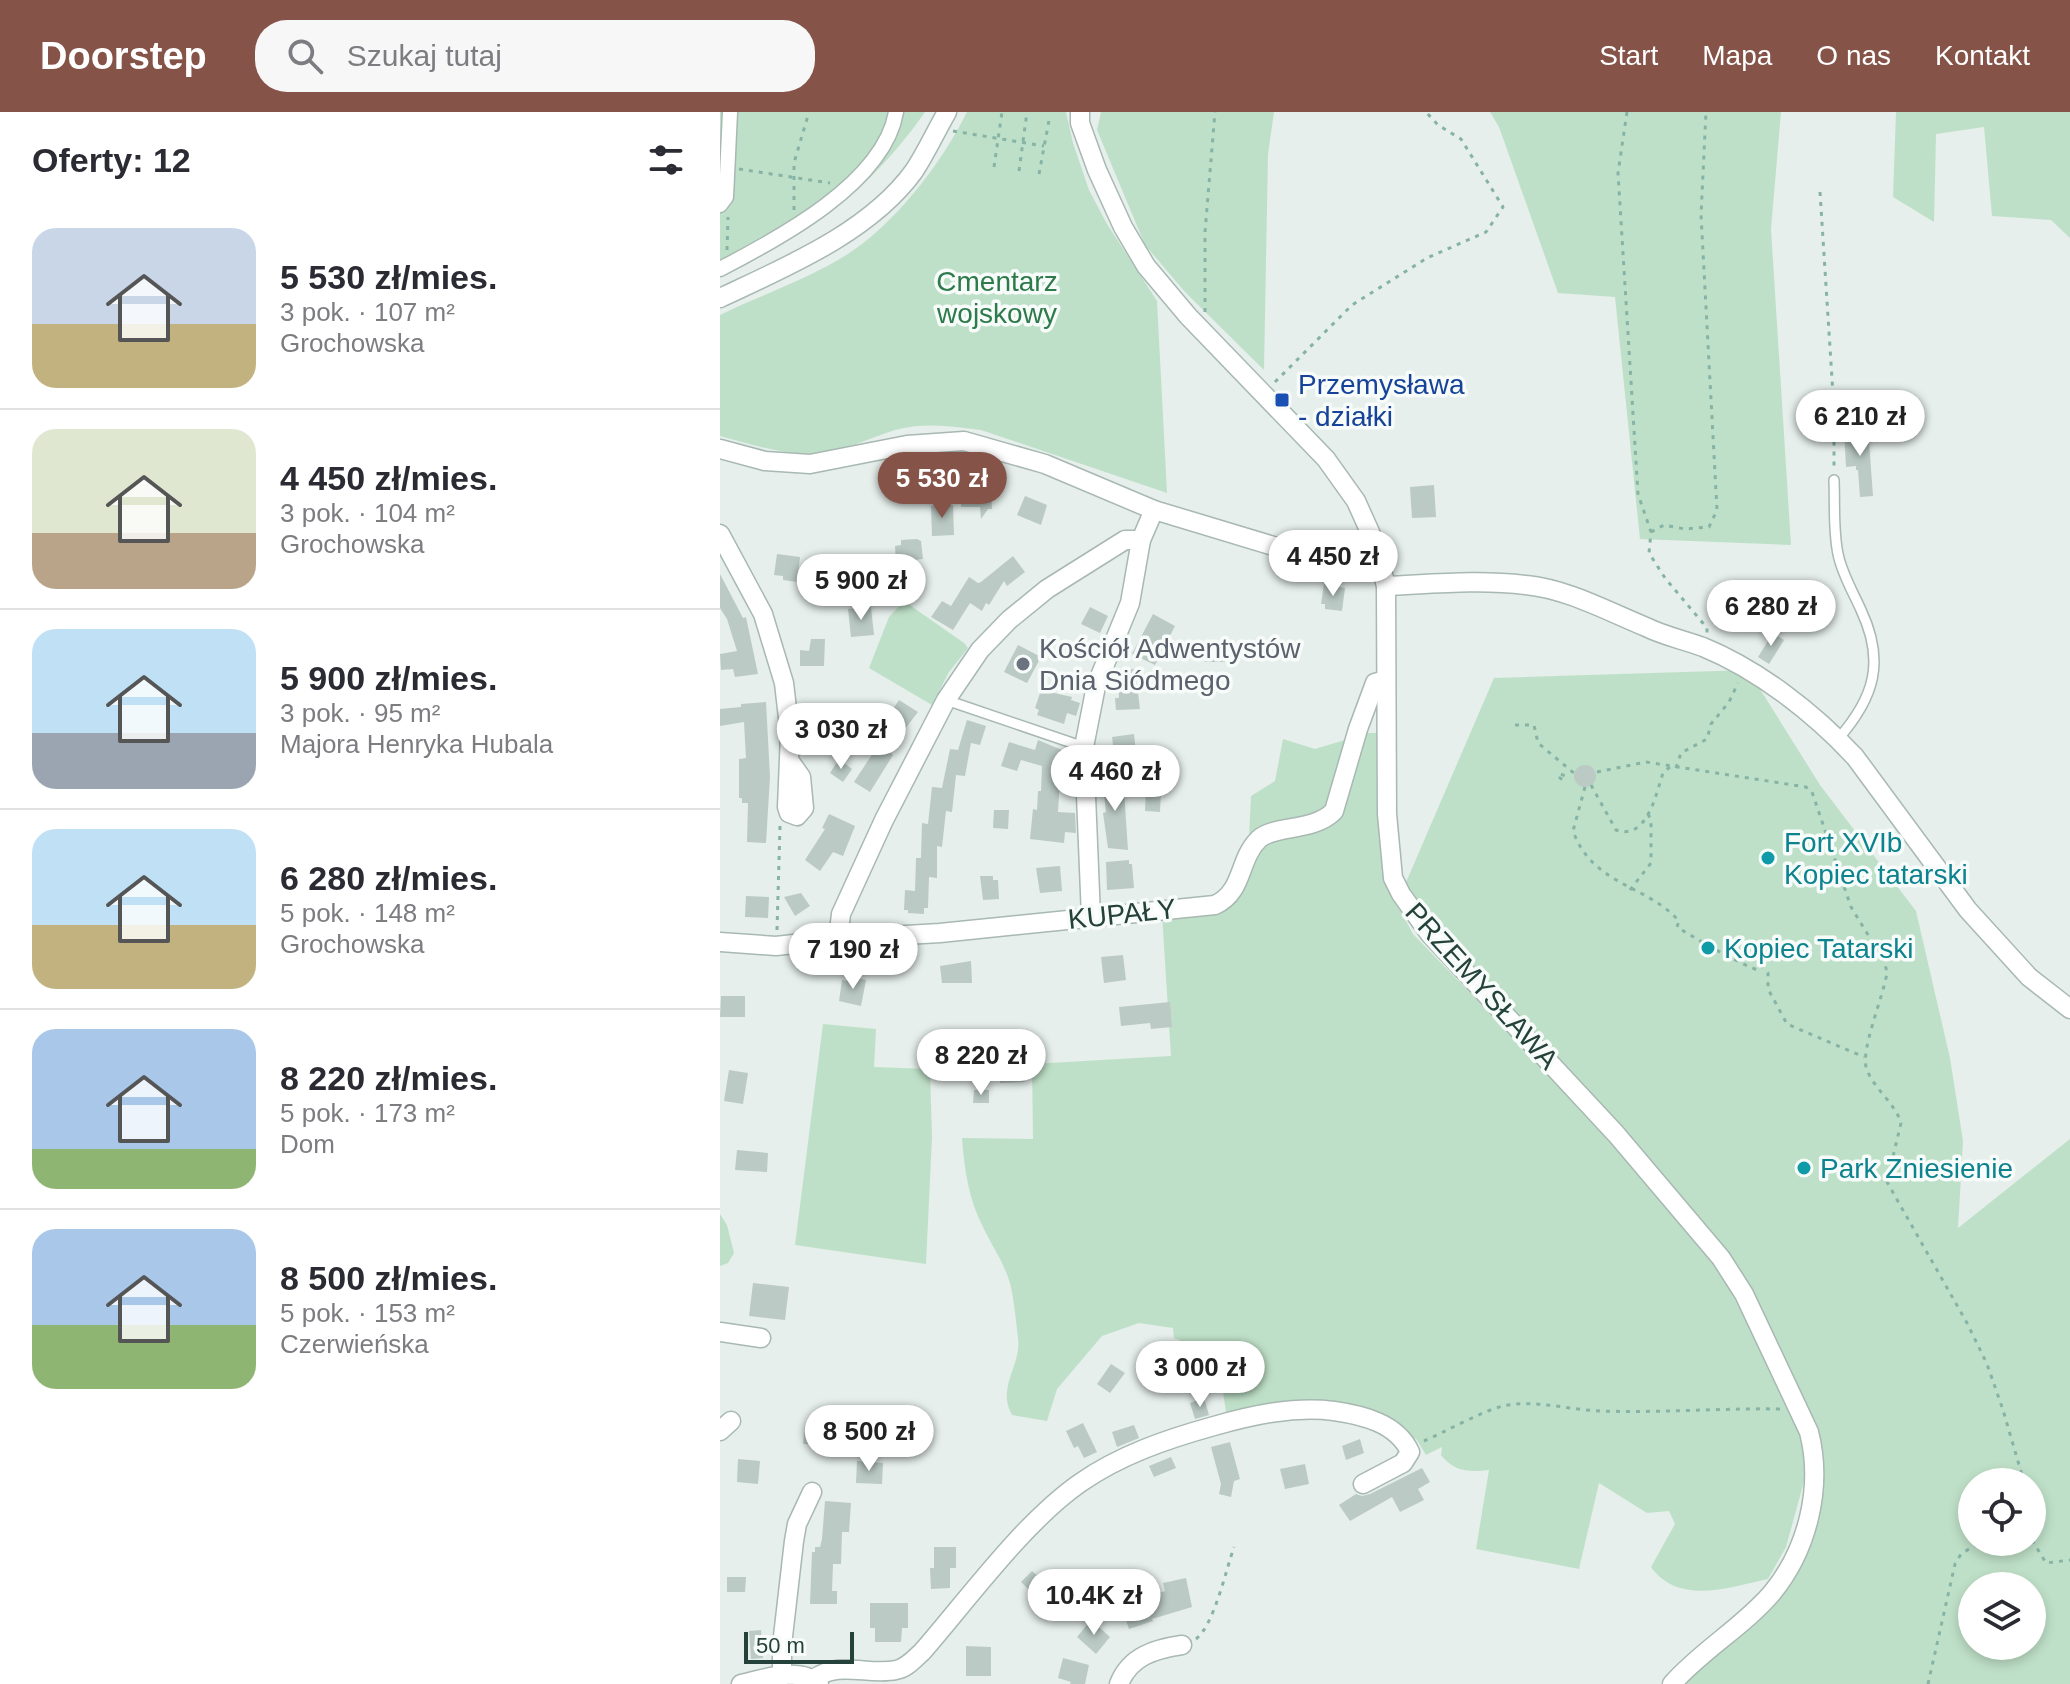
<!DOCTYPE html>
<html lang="pl">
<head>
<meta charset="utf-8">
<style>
	body { margin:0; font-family:Arial,sans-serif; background:#f7f7f7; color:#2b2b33; height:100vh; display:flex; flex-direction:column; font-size:30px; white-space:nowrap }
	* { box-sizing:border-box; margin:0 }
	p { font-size:26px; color:#7c7c81 }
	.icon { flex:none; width:44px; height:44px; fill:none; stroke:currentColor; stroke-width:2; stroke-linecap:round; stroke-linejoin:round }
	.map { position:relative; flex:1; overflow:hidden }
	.side { display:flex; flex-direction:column; background:#fff; width:720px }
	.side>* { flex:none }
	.fabs { position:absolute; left:1238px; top:1356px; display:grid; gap:16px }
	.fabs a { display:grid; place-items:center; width:88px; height:88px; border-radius:50%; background:#fff; box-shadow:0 4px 12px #0003; font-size:40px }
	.scale { position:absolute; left:24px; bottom:20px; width:110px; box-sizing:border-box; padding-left:8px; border:4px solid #24423a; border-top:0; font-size:22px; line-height:28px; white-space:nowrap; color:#24423a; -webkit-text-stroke:6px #f7fbf9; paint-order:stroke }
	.price { position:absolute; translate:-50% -68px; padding:0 18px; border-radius:28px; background:#fff; color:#222; font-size:26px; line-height:52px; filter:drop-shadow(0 2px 4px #0008) }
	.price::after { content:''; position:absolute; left:50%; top:48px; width:24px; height:18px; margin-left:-12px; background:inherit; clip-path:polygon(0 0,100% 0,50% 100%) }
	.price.current { background:#855347; color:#fff }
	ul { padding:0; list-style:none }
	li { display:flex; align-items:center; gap:24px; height:200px; padding:0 32px }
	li+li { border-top:2px solid #e1e1e2 }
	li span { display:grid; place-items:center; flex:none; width:224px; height:160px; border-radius:24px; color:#555 }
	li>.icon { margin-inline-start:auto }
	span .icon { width:96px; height:96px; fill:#fffc; stroke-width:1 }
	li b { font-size:34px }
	h2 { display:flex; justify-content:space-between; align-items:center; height:96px; padding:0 32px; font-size:34px }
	header { display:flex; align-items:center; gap:48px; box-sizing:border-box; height:112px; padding:0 40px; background:#855347; color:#fff }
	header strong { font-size:38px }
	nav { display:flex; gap:44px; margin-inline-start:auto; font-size:28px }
	.search { width:560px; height:72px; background:#f7f7f7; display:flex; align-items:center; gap:20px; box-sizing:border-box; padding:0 28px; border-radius:32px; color:#7c7c81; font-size:30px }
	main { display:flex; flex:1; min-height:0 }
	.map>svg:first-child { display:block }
	.green { fill:#bfe0c8; fill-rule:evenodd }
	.building { fill:#bbcac4 }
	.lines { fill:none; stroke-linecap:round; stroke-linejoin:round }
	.service-casing { stroke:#a8b8b2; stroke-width:12 }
	.pedestrian-casing { stroke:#a8b8b2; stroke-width:17 }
	.minor-casing { stroke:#a8b8b2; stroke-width:21 }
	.path { stroke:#86b3a5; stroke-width:3; stroke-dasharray:4 6; stroke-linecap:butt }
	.service { stroke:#fff; stroke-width:9 }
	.pedestrian { stroke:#fff; stroke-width:14 }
	.minor { stroke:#fff; stroke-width:18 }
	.transit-dot { fill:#1a4fb4; stroke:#f7fbf9; stroke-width:3 }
	.worship-dot { fill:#6b7280; stroke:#f7fbf9; stroke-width:3 }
	.culture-dot { fill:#0f9aa8; stroke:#f7fbf9; stroke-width:3 }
	.labels { text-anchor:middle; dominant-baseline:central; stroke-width:7; stroke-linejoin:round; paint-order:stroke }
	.park-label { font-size:28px; fill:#2d7a4b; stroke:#f7fbf9 }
	.transit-label { font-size:28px; fill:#164399; stroke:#f7fbf9; text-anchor:start }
	.worship-label { font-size:28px; fill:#5b616d; stroke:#f7fbf9; text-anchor:start }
	.culture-label { font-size:28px; fill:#0d838f; stroke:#f7fbf9; text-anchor:start }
	.street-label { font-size:28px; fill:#24423a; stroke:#f7fbf9 }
</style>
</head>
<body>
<header>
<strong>Doorstep</strong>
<div class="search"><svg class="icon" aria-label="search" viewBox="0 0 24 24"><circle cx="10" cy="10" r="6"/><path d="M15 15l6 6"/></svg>Szukaj tutaj</div>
<nav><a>Start</a><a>Mapa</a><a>O nas</a><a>Kontakt</a></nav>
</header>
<main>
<section class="side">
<h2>Oferty: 12<svg class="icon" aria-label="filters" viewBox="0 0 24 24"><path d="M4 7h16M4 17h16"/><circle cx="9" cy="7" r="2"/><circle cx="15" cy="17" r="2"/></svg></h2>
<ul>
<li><span style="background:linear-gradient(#c9d6e8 60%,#c2b280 0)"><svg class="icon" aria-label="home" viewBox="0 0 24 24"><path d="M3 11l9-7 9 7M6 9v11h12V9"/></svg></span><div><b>5 530 zł/mies.</b><p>3 pok. · 107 m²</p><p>Grochowska</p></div></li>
<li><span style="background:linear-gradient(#dfe7d0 65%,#b9a48a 0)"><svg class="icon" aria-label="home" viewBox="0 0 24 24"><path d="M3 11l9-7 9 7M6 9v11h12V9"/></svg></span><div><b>4 450 zł/mies.</b><p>3 pok. · 104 m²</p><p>Grochowska</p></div></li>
<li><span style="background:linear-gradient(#bfe0f5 65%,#9aa5b1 0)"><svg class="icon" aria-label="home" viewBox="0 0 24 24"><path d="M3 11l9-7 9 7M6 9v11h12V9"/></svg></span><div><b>5 900 zł/mies.</b><p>3 pok. · 95 m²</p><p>Majora Henryka Hubala</p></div></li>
<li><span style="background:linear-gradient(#bfe0f5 60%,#c2b280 0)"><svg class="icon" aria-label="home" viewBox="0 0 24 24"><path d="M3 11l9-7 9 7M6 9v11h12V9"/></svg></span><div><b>6 280 zł/mies.</b><p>5 pok. · 148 m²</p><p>Grochowska</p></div></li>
<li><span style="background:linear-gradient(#a9c7e8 75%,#8fb573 0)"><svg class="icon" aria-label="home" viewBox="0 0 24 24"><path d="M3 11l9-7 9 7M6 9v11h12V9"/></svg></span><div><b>8 220 zł/mies.</b><p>5 pok. · 173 m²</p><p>Dom</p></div></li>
<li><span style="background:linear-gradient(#a9c7e8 60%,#8fb573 0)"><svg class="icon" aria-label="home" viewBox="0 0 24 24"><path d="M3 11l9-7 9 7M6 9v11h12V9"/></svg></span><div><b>8 500 zł/mies.</b><p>5 pok. · 153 m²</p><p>Czerwieńska</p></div></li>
</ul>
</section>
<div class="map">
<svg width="1350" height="1572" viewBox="0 0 1350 1572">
	<rect width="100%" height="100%" fill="#e6efeb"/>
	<g class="green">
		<path d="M0,0H205C183,32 148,72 117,94C81,120 38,140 0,163Z"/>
		<path d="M247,0H346L353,31L369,78L387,112L437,189L447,381L261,318C232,314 203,310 175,318C151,325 128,338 104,341C68,345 34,333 0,324V203C39,184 80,170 118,148C171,118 220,54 247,0Z"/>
		<path d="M381,0H554L548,42L544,258L465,180L425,133L377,18Z"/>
		<path d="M770,0H1061L1051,117L1071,433L920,427L895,185L838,181L779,15Z"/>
		<path d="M1176,0H1350V126L1331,108L1272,104L1264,15L1216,22L1214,110L1173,85Z"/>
		<path d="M184,489L244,531L248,536L229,560L212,593L149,556L169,505Z"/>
		<path d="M1028,558L1100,673L1196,799L1230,946L1243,1029L1238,1116L1350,1027V1572H952L1034,1498L1078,1440L1095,1343L1024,1182L681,782L774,566ZM1252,1370H1312V1430H1252ZM1252,1474H1312V1534H1252Z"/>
		<path d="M648,621H656L662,626L673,785L693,822L884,1019L996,1151L1074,1303L1090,1348L1066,1435L1048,1467C1010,1475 959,1494 931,1455L955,1412L949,1399L927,1401L879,1371L859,1457L756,1437L769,1358C749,1360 734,1360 721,1343L722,1335L706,1343L697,1328L660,1305L507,1307L498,1245L454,1226L453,1216L419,1211L382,1224L337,1277L327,1309L292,1303C276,1275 302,1253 298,1226C296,1208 294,1188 290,1171C284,1151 272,1134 263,1115C249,1088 244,1056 242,1026L313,1027L312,952L451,944L442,802L481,800L527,766L531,684L555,669L563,627L595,637Z"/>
		<path d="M103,912L156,917L154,955L210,957L212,1025L206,1152L75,1133Z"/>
		<path d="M0,1102L7,1113L14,1141L8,1151L0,1154Z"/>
	</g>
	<g class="building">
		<path d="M1148,316L1153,384L1140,385L1138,358H1136V354L1126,355L1124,317Z"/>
		<path d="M265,369L268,374H271L272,397H268L261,407L260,395H241V377L261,375Z"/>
		<path d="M714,373L716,405L692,406L690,375Z"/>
		<path d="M305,384L327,393L321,413L297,403Z"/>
		<path d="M233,393L234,423L212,424L211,394Z"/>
		<path d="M197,427L201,429L203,447L176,450L175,434L181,433V428Z"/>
		<path d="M57,442L80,445L77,470L63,468V464L54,463Z"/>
		<path d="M293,444L305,460L287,474L284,469L269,493L266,491L262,499L250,491L233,518L211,505L222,489L231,494L249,465L258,471L261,470Z"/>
		<path d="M113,460L114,483L98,480L101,461Z"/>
		<path d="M0,462L23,506L26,505L38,562L15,565L13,557L1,558L0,542L17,539L7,507L0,496Z"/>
		<path d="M604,472L625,476L622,499L605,497V492H601Z"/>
		<path d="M151,495L154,523L131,525L128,497Z"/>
		<path d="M370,495L388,504L380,521L361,512Z"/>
		<path d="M433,502L455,514L435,553L412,542Z"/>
		<path d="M1053,521L1064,528L1049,552L1038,545Z"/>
		<path d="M91,527H105L104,554H80V538L89,539Z"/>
		<path d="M504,528L505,550H485V541H475L474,530Z"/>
		<path d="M298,533L321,545L307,571L284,560Z"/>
		<path d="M415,557L420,597L396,598L395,586H399L398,558Z"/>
		<path d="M321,578L352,585L351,588L360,591L356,604L347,601L344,612L317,603L319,598L315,596Z"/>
		<path d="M179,588L198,600L168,639L173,643L150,680L134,670L153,641L146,636Z"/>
		<path d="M46,590L50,665L46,731L27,730L28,691H22V686H19V647L26,646L24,610L0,614V597L21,595V592Z"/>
		<path d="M247,608L266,614L260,633L251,631L245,664L236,663L232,700L226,699L222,735L217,734V766L209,765L208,796H204V802L188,801V798H184L185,778L195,779L196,746H201L202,711L208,712L212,675L222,676L230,637L238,638Z"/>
		<path d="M94,609H116V628L94,627Z"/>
		<path d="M414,622L416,641H413L414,647L395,649L392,625Z"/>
		<path d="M318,628L349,641L340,666L338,700L355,701L356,721L345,720L344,731L310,727L313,697L317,698L318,679H321L322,654L301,648L297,659L281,654L289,630L315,638Z"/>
		<path d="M119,647L132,657L123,670L110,661Z"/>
		<circle cx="865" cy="664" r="11"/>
		<path d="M403,664L408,738L388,736L383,701L386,700L382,665Z"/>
		<path d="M426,678L441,679L440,700L425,699Z"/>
		<path d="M274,698H289L288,717L273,716Z"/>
		<path d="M109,702L135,714L123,744L113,740L100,759L85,748L105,717L102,716Z"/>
		<path d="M409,748V752H412L414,776L387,778L386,750Z"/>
		<path d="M340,754L342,779L320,781L316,756Z"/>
		<path d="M260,764H273V768H278L279,787L263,788Z"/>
		<path d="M81,781L90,794L75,804L64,785Z"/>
		<path d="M26,784L49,785L48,806L25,805Z"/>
		<path d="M403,843L406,868L384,871L381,845Z"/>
		<path d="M251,849L252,871H222L220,854Z"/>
		<path d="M128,864L146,868L141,894L119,889L122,868L127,869Z"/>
		<path d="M1,884H25V905H0Z"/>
		<path d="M450,890L452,915L431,917L430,911L401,914L399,895Z"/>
		<path d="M304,946L305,970L280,971L279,947Z"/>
		<path d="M9,958L28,961L23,992L4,989Z"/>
		<path d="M254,978H269V991H253Z"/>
		<path d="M17,1038L48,1041L47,1060L15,1058Z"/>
		<path d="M33,1171L69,1175L65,1208L29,1204Z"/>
		<path d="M391,1252L405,1261L390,1281L377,1272Z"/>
		<path d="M484,1286L489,1303L475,1307L470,1291Z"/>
		<path d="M363,1311L377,1340L364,1346L358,1334L354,1336L346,1319Z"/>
		<path d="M85,1313L100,1314L98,1333L83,1332Z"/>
		<path d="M414,1313L419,1326L397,1335L392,1320Z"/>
		<path d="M640,1327L644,1341L626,1348L622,1334Z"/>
		<path d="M510,1330L520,1367L514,1369L511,1385L499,1382L501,1372L491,1335Z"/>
		<path d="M451,1345L456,1356L434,1365L429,1354Z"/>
		<path d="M18,1347L40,1349L38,1372L17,1370Z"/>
		<path d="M137,1349L163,1351L162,1372L136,1371Z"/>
		<path d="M585,1352L589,1372L565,1377L560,1357Z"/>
		<path d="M702,1356L710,1370L698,1377L704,1388L680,1400L672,1385L630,1409L619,1393L636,1382L642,1384L650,1382Z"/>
		<path d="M105,1389L131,1391L129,1420H122L121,1452H113L112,1479H117V1492H90L92,1440H95V1435H100L102,1427Z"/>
		<path d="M214,1435H236V1456H230V1476L211,1477L210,1456H214Z"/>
		<path d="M312,1459L322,1468L311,1480L301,1470Z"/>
		<path d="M7,1465H26L25,1480H7Z"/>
		<path d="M466,1466L472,1495L432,1507L433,1509L409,1517L401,1494L445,1479L443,1471Z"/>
		<path d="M150,1491H188V1516H182L181,1530H155V1516H150Z"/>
		<path d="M371,1508L390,1525L376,1542L357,1525Z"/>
		<path d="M41,1518L43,1546L31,1547L29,1519Z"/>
		<path d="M246,1534L271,1535V1564H246Z"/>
		<path d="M343,1546L369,1553L365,1572H350L351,1570L338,1566Z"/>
	</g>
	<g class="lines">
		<g class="service-casing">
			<g id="service">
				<path d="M1114,368C1115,392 1113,418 1118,442C1122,462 1133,480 1141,498C1165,549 1155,585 1118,627"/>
				<path d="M226,588L364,635"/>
			</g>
		</g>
		<g class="pedestrian-casing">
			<g id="pedestrian">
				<path d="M0,93L6,85L10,0"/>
				<path d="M0,157C58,127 164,71 176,0"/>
			</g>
		</g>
		<g class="minor-casing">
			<g id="minor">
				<path d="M360,0V11L377,58L403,115L426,154L468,204L606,347L636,389L654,429L666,474L667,702L673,766L681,782L709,821L896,1022L1001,1146L1024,1182L1089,1320C1103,1375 1088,1437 1052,1481C1023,1515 982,1538 952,1572"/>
				<path d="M0,186C66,155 150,120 194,59C206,41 216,19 227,0"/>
				<path d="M0,337L45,349L90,352L187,333L244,329L325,352L434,398L570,439L643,452L660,450"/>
				<path d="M0,422L43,502L64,571L70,623L67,695L69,701L77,704L84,696L81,665L69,648"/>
				<path d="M666,474C712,472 759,467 806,473C847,477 887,499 926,515C944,524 964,528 983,535C1039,558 1094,601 1135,645L1248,798L1309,865L1350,897"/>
				<path d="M371,805L364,635L376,574L410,491L421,428L434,398"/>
				<path d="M118,827L121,802L164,708L226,588L260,538L289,508L327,477L405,428H421"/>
				<path d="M0,830L56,834L118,827L220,821L495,793C524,780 518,747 539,727C554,713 594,720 614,699L638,617L655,571L666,568"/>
				<path d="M0,1220L41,1226"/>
				<path d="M0,1319L11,1309"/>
				<path d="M62,1564V1533L74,1429L77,1412L92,1380"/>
				<path d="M94,1567C119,1548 148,1564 176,1558C187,1556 194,1547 202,1540C249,1486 303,1411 360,1371C400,1343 447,1327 494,1314C533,1303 573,1294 614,1299C642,1303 677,1311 690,1340L683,1351L643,1372"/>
				<path d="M21,1572C44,1567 79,1554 99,1572"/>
				<path d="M399,1572C410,1544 435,1537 462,1533"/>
			</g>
		</g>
		<g class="path">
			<path d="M907,0L898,61L918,382L931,420L929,441L945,466L987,516V521"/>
			<path d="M233,19L324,34"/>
			<path d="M274,55L282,0"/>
			<path d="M19,57L110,71"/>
			<path d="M299,59L307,0"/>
			<path d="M319,62L330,3"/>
			<path d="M1100,80L1114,298V356"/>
			<path d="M74,98V51L89,0"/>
			<path d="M7,138L8,105"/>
			<path d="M485,200V120L495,0"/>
			<path d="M555,270L632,193L707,146L766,120L783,95L741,27L718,13L706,0"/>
			<path d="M931,420L944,413L965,417L989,415L997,398L981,103L986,0"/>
			<path d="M795,613H814L818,631L855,662"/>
			<path d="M956,656L961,641L987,627L991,612L1009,590L1018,571"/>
			<path d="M877,660L926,650L1086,675L1092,680L1131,795L1164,849L1167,860C1164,884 1139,940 1147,958C1155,978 1175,991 1181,1011L1167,1070L1247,1211L1267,1252L1283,1298L1304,1370"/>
			<path d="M841,662L845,664L843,668L840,666Z"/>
			<path d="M871,673L896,718C927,729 936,682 943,661L950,655"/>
			<path d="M865,675L853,719C873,774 926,772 959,809L957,815C983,831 1009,846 1037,858L1043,854L1048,861V877L1067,912L1144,945"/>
			<path d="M910,778L931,751V708L928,702"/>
			<path d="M57,818L60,714"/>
			<path d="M704,1329C725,1320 762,1299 783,1294C814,1287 849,1298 881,1299C941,1301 1000,1296 1060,1297"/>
			<path d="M1312,1403V1404"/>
			<path d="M1312,1428L1326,1451L1350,1448"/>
			<path d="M476,1527C494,1513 506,1458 514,1435"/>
			<path d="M1208,1572L1235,1452L1241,1442L1260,1430"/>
		</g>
		<use href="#service" class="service"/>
		<use href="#pedestrian" class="pedestrian"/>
		<use href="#minor" class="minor"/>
	</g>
	<rect class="transit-dot" x="554" y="280" width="16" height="16" rx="4"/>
	<circle class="worship-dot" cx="303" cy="552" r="8"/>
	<g class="culture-dot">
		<circle cx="1048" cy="746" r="8"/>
		<circle cx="988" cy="836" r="8"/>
		<circle cx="1084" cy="1056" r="8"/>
	</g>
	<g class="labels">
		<g class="park-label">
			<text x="277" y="169">Cmentarz<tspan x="277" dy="32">wojskowy</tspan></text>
		</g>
		<g class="transit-label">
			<text x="578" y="272">Przemysława<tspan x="578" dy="32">- działki</tspan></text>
		</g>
		<g class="worship-label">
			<text x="319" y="536">Kościół Adwentystów<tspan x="319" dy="32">Dnia Siódmego</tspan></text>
		</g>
		<g class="culture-label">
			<text x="1064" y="730">Fort XVIb<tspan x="1064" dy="32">Kopiec tatarski</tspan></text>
			<text x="1004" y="836">Kopiec Tatarski</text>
			<text x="1100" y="1056">Park Zniesienie</text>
		</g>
		<g class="street-label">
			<text transform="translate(402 802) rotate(-6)">KUPAŁY</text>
			<text transform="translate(762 874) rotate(48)">PRZEMYSŁAWA</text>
		</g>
	</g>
</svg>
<div class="fabs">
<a><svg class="icon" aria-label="locate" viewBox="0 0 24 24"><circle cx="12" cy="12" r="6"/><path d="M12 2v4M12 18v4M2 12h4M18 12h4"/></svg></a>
<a><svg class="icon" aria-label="layers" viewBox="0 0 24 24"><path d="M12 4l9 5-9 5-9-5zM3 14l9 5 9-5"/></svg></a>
</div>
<div class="scale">50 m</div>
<b class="price" style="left:1140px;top:346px">6 210 zł</b>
<b class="price current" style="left:222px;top:408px">5 530 zł</b>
<b class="price" style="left:613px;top:486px">4 450 zł</b>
<b class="price" style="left:141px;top:510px">5 900 zł</b>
<b class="price" style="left:1051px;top:536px">6 280 zł</b>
<b class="price" style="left:121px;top:659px">3 030 zł</b>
<b class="price" style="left:395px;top:701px">4 460 zł</b>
<b class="price" style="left:133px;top:879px">7 190 zł</b>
<b class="price" style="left:261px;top:985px">8 220 zł</b>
<b class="price" style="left:480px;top:1297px">3 000 zł</b>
<b class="price" style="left:149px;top:1361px">8 500 zł</b>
<b class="price" style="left:374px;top:1525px">10.4K zł</b>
</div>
</main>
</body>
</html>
